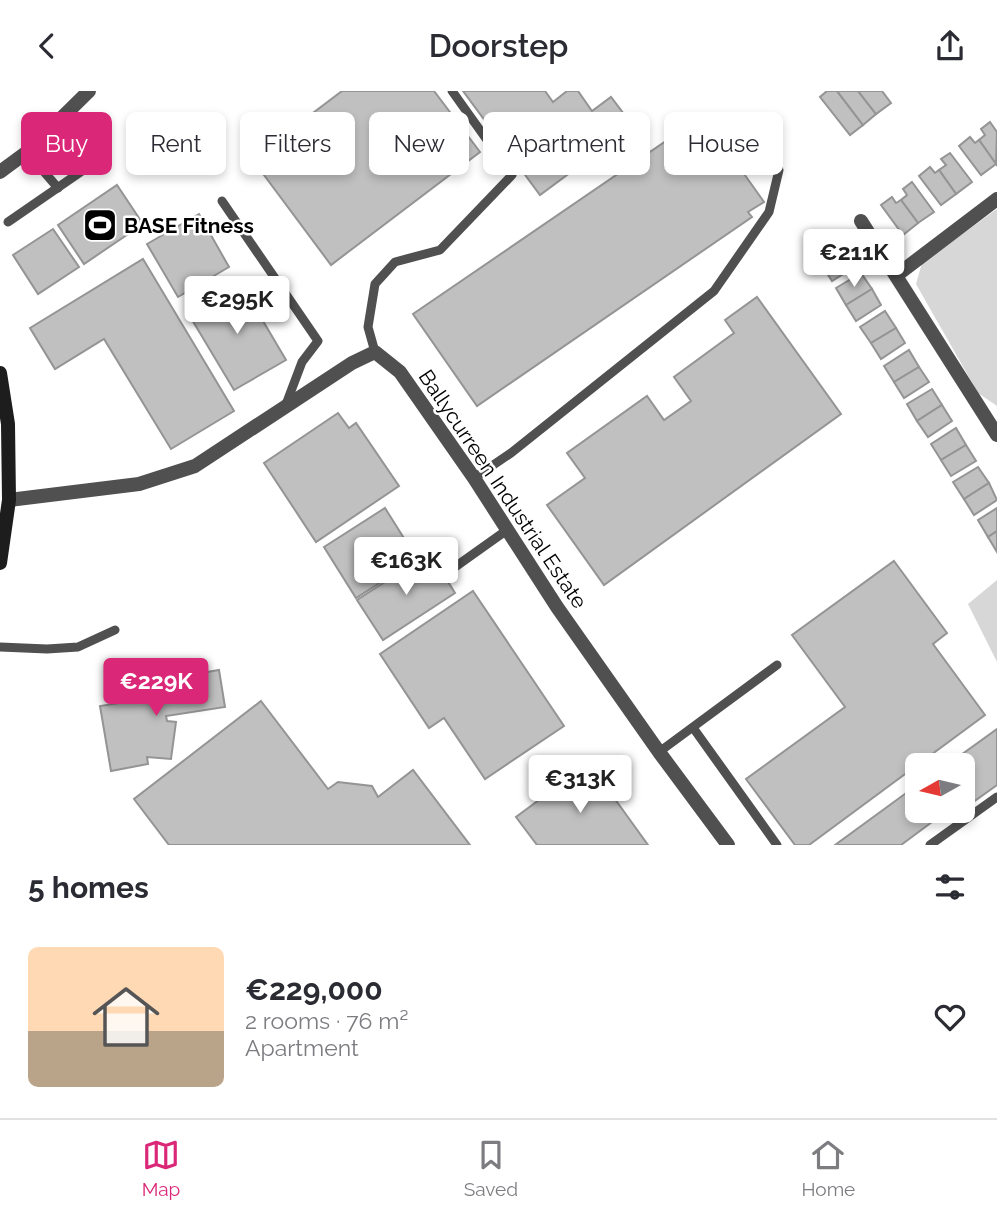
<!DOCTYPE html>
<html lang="en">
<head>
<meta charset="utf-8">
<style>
	body { margin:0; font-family:Raleway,sans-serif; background:#f2f2f3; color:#2b2b33; height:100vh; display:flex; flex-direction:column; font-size:26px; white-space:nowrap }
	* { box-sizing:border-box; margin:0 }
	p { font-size:23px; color:#7c7c81 }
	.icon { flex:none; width:38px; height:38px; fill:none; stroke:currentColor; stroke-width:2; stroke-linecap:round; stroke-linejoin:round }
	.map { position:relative; height:754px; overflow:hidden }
	.sheet { display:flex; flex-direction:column; background:#fff; flex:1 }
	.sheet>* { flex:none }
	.guide { position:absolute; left:21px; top:21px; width:956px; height:63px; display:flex; gap:14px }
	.needle { width:46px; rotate:262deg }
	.tools { position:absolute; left:905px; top:662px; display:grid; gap:14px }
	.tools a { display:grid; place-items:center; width:70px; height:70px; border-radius:10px; background:#fff; box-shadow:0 4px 10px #0003; font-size:35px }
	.price { position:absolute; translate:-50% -60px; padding:0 16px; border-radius:7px; background:#fff; color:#222; font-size:23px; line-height:46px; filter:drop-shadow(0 2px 4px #0008) }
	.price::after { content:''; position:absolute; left:50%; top:42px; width:21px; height:16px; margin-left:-10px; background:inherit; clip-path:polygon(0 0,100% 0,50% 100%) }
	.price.current { background:#db2777; color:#fff }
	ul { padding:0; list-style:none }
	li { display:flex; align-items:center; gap:21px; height:175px; padding:0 28px }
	li span { display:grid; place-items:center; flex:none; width:196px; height:140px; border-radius:10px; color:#555 }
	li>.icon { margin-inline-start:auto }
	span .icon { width:84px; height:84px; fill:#fffc; stroke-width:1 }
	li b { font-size:30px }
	h2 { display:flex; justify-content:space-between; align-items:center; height:84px; padding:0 28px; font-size:30px }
	.pill { padding:0 24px; border-radius:10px; background:#fff; box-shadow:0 4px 10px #0003; font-size:24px; line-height:63px }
	.pill.current { background:#db2777; color:#fff }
	header { display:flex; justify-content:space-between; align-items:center; height:91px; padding:0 28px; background:#fff; font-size:32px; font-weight:600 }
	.dock { display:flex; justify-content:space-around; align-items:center; height:98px; border-top:2px solid #e1e1e2; background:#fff; font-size:19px; color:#7c7c81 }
	.dock a { display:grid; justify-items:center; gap:4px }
	.dock .current { color:#db2777 }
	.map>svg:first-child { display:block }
	.green { fill:#d7d7d7 }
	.building { fill:#c0c0c0; stroke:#949494; stroke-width:2 }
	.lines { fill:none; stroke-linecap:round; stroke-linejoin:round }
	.service { stroke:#505050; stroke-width:9 }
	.minor { stroke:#505050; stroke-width:14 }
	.secondary { stroke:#1d1d1d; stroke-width:14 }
	.labels { text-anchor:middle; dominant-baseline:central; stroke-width:5; stroke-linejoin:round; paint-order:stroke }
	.poi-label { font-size:21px; font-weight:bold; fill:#000; stroke:#fff; text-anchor:start }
	.street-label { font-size:21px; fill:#000; stroke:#fff }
</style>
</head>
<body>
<header><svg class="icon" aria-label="back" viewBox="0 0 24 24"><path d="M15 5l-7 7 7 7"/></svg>Doorstep<svg class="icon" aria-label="share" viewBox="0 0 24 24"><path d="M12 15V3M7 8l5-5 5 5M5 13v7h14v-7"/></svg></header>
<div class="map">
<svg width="997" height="754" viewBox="0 0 997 754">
	<rect width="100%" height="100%" fill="#fff"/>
	<g class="green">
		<path d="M997,118V315L978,302L916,193L922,172Z"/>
		<path d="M997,489V571L968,513Z"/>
	</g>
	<g class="building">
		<path d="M342,0H434L480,61L331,174L252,68Z"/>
		<path d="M463,0H545L553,11L567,0H578L592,20L611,6L633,35L540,104Z"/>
		<path d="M827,0H837L863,34L850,44L820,6Z"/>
		<path d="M837,0H858L876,23L863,34Z"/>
		<path d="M858,0H882L891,12L876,23Z"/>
		<path d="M990,31L997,41L996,73L979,49L985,44L981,38Z"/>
		<path d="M688,35L700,52L715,42L764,111L748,121L752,126L477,315L413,223Z"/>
		<path d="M970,46L975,52L979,49L996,73L981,84L959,55Z"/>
		<path d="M950,62L972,91L956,103L939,79L946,74L941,68Z"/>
		<path d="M930,76L935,82L939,79L956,103L941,114L919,85Z"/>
		<path d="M912,91L934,121L918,132L901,109L907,104L903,98Z"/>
		<path d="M117,94L143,133L84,173L58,134Z"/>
		<path d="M892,106L896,112L901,109L918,132L903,144L881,114Z"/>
		<path d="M199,123L229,176L178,206L147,153Z"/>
		<path d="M53,138L79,176L38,203L13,164Z"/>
		<path d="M836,142L847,159L822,174L811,158Z"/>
		<path d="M847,159L856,175L832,190L822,174Z"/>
		<path d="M143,168L234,320L171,358L104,248L55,278L30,237Z"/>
		<path d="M861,182L872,198L846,214L836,197Z"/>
		<path d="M240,191L286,269L234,299L188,222Z"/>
		<path d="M872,198L881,214L856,230L846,214Z"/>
		<path d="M757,206L841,323L604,494L547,414L585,387L567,362L647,305L664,329L691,310L674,286L734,242L725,229Z"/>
		<path d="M885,220L896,237L871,252L860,236Z"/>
		<path d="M896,237L905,252L881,268L871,252Z"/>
		<path d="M909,259L919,276L894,291L884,275Z"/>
		<path d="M919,276L929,291L904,307L894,291Z"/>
		<path d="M932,298L942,314L917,330L907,313Z"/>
		<path d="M942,314L952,330L928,346L917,330Z"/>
		<path d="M338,322L349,337L356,332L399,395L316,451L264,372Z"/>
		<path d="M956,337L966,354L941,369L931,353Z"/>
		<path d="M966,354L976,370L951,385L941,369Z"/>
		<path d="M978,376L989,392L964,408L953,391Z"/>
		<path d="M989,392L997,409L974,424L964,408Z"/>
		<path d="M385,417L417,468L356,507L324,456Z"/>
		<path d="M997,417V440L988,446L978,429Z"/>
		<path d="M997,440V461L988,446Z"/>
		<path d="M430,462L455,502L383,549L357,509Z"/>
		<path d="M894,470L947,542L933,553L985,624L809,754H795L746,688L845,616L792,544Z"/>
		<path d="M473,500L564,635L485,688L444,627L429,637L380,563Z"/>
		<path d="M219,579L225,616L166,625L167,630L176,631L171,668L147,666L148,673L111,680L100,615L157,606L155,590Z"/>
		<path d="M261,610L328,698L338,691L372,695L378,706L413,679L470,754H169L134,708Z"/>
		<path d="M997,638V694L962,719V674H947Z"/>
		<path d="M589,672L648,754H537L516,726Z"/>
		<path d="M913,697L917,702V719H930L936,728L901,754H835Z"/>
		<path d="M946,719H962L952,727Z"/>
	</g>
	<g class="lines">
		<g class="service">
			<path d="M27,61L58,97"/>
			<path d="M222,110L318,250L302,271L285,316"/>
			<path d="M8,131L95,71"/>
			<path d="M375,261L368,236L375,193L395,171L440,159L512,84L452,0"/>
			<path d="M474,387L511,362L714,200L769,121L779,79"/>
			<path d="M455,476L507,439"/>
			<path d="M0,556L47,558L78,556L115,539"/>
			<path d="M694,638L777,754"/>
			<path d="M659,661L777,574"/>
			<path d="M930,754L997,706"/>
		</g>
		<g class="minor">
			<path d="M0,81L27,61L89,0"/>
			<path d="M861,130L997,344"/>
			<path d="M897,184L997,108"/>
			<path d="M9,409L139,393L195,375L352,272L375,261L400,281L474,387L557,516L659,661L728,754"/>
		</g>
		<path class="secondary" d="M0,282L8,333L9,409L0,472"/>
	</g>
	<defs>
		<g id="stadium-square" transform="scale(1.75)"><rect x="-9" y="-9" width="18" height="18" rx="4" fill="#000" stroke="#fff"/><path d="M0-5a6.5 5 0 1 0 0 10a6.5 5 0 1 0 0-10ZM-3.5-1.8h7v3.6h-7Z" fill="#fff"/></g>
	</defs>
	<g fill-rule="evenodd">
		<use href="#stadium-square" x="100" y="134"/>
	</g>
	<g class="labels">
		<g class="poi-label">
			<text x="124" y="134">BASE Fitness</text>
		</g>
		<g class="street-label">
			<text transform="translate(503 398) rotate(56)">Ballycurreen Industrial Estate</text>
		</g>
	</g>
</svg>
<div class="tools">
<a><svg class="needle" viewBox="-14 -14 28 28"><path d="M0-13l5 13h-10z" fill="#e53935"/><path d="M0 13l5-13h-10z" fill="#7c7c81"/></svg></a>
</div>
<b class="price" style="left:854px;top:198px">€211K</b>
<b class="price" style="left:237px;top:245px">€295K</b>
<b class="price" style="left:406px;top:506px">€163K</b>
<b class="price current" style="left:156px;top:627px">€229K</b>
<b class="price" style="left:580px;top:724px">€313K</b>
<div class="guide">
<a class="pill current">Buy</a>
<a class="pill">Rent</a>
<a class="pill">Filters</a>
<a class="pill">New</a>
<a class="pill">Apartment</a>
<a class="pill">House</a>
</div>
</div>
<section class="sheet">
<h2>5 homes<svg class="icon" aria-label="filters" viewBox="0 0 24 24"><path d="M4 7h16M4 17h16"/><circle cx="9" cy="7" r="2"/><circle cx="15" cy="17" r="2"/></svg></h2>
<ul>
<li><span style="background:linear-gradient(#ffd9b3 60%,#b9a48a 0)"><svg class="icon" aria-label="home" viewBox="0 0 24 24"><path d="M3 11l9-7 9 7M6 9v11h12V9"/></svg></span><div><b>€229,000</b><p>2 rooms · 76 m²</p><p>Apartment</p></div><svg class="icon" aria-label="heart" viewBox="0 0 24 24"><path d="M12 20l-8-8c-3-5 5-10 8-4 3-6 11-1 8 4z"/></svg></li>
</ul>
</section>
<nav class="dock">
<a class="current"><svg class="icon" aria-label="map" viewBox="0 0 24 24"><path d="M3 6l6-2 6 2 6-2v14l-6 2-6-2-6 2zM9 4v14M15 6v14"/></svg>Map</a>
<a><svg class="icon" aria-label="saved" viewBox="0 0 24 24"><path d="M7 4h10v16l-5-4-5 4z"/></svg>Saved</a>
<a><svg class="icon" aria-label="home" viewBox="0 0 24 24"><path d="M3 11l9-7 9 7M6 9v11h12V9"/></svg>Home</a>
</nav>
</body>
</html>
